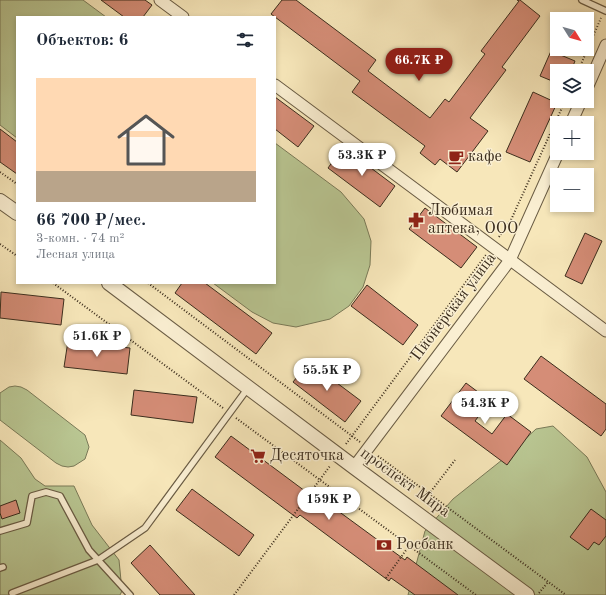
<!DOCTYPE html>
<html lang="ru">
<head>
<meta charset="utf-8">
<style>
	body { margin:0; font-family:"Old Standard TT",serif; background:#f2f2f3; color:#1f2937; height:100vh; display:flex; flex-direction:column; font-size:15px; white-space:nowrap }
	* { box-sizing:border-box; margin:0 }
	p { font-size:13px; color:#747a83 }
	.icon { flex:none; width:22px; height:22px; fill:none; stroke:currentColor; stroke-width:2; stroke-linecap:round; stroke-linejoin:round }
	.map { position:relative; flex:1; overflow:hidden }
	.sheet { position:absolute; left:16px; top:16px; width:260px; height:268px; display:flex; flex-direction:column; background:#fff; border-radius:0px; box-shadow:0 2px 6px #0003 }
	.sheet>* { flex:none }
	.needle { width:26px; rotate:127deg }
	.tools { position:absolute; left:550px; top:12px; display:grid; gap:8px }
	.tools a { display:grid; place-items:center; width:44px; height:44px; border-radius:0px; background:#fff; box-shadow:0 2px 6px #0003; font-size:20px }
	.price { position:absolute; translate:-50% -34px; padding:0 9px; border-radius:14px; background:#fff; color:#222; font-size:13px; line-height:26px; filter:drop-shadow(0 1px 2px #0008) }
	.price::after { content:''; position:absolute; left:50%; top:24px; width:12px; height:9px; margin-left:-6px; background:inherit; clip-path:polygon(0 0,100% 0,50% 100%) }
	.price.active { background:#8f2418; color:#fff }
	ul { padding:0; list-style:none }
	li { display:grid; align-content:center; gap:8px; height:212px; padding:0 20px }
	li+li { border-top:1px solid #e0e1e3 }
	li span { display:grid; place-items:center; height:124px; border-radius:0px; color:#555 }
	li>.icon { margin-inline-start:auto }
	span .icon { width:72px; height:72px; fill:#fffc; stroke-width:1 }
	li b { font-size:17px }
	h2 { display:flex; justify-content:space-between; align-items:center; height:48px; padding:0 20px; font-size:17px }
	.map>svg:first-child { display:block }
	.green { fill:#b9c692; stroke:#7a7a58 }
	.building { fill:#d58d77; stroke:#3b2d1d }
	.lines { fill:none; stroke-linecap:round; stroke-linejoin:round }
	.service-casing { stroke:#6a5c44; stroke-width:8 }
	.minor-casing { stroke:#6a5c44; stroke-width:13 }
	.tertiary-casing { stroke:#6a5c44; stroke-width:16 }
	.path { stroke:#3b2d1d; stroke-width:2; stroke-dasharray:1 2; stroke-linecap:butt }
	.service { stroke:#faefd2; stroke-width:5.5 }
	.minor { stroke:#faefd2; stroke-width:11 }
	.tertiary { stroke:#faefd2; stroke-width:14 }
	.labels { text-anchor:middle; dominant-baseline:central; stroke-width:3; stroke-linejoin:round; paint-order:stroke }
	.poi-label { font-size:16px; fill:#3b2d1d; stroke:#faefd2; text-anchor:start }
	.street-label { font-size:16px; fill:#3b2d1d; stroke:#faefd2 }
</style>
</head>
<body>
<div class="map">
<svg width="606" height="595" viewBox="0 0 606 595">
	<rect width="100%" height="100%" fill="#f7e7ba"/>
	<filter id="stains"><feTurbulence type="fractalNoise" baseFrequency=".005" numOctaves="4"/><feColorMatrix values="0 0 0 0 .2 0 0 0 0 .09 0 0 0 0 .02 0 0 0 .5 -.17"/></filter>
	<radialGradient id="worn" r=".72"><stop offset=".6" stop-color="#630" stop-opacity="0"/><stop offset="1" stop-color="#630" stop-opacity=".3"/></radialGradient>
	<g class="green">
		<path d="M0,0H83L106,17H17V138L0,125Z"/>
		<path d="M275,143L341,192L364,219L371,241L370,265L363,287L349,306L330,319L296,327L273,323L252,312L213,283H275Z"/>
		<path d="M15,386L21,387L27,390L85,435L89,447L85,459L74,466L68,467L62,466L56,463L0,420V393L9,387Z"/>
		<path d="M553,426L587,457L606,492V595H408L425,531L453,499L507,456L536,429Z"/>
		<path d="M0,440L21,458L35,479L45,486H74L92,525L119,560L122,591L120,595H0Z"/>
	</g>
	<g class="building">
		<path d="M101,0H145L152,5L143,17H124Z"/>
		<path d="M282,0H296L376,60L368,71L430,118L445,99L449,102L485,54L481,51L519,1L517,0H520L540,16L502,67L506,70L470,118L488,131L457,172L440,159L435,165L420,153L425,146L352,92L360,81L271,14Z"/>
		<path d="M570,49H581L579,53Z"/>
		<path d="M551,51L575,61L571,71H557V83L540,76Z"/>
		<path d="M533,92L557,103L530,162L506,152Z"/>
		<path d="M275,97L314,126L298,147L275,129Z"/>
		<path d="M0,129L17,142V174L0,162Z"/>
		<path d="M343,147L395,186L380,207L328,168Z"/>
		<path d="M425,208L477,247L461,268L409,229Z"/>
		<path d="M585,233L602,241L582,284L565,276Z"/>
		<path d="M182,283H205L272,333L256,354L175,293Z"/>
		<path d="M367,285L418,325L403,345L351,306Z"/>
		<path d="M1,292L64,299L61,325L0,318Z"/>
		<path d="M68,341L130,348L127,374L64,367Z"/>
		<path d="M541,356L606,404V429L601,436L524,379Z"/>
		<path d="M309,362L361,401L345,422L293,382Z"/>
		<path d="M466,383L490,401L475,421L492,434L507,414L531,432L507,465L441,416Z"/>
		<path d="M134,390L197,397L193,423L131,415Z"/>
		<path d="M231,436L313,497L315,494L405,560L407,557L458,595H415L391,578L389,581L300,515L297,518L215,457Z"/>
		<path d="M192,489L254,535L239,556L176,510Z"/>
		<path d="M16,500L20,513L2,519L0,513V506Z"/>
		<path d="M591,509L606,520V536L599,545L594,542L588,550L570,537Z"/>
		<path d="M150,545L195,595H160L131,563Z"/>
	</g>
	<g class="lines">
		<g class="service-casing">
			<g id="service">
				<path d="M582,0L606,11"/>
				<path d="M0,531L27,523L32,496L46,492L60,496L89,550L130,595"/>
				<path d="M0,568L3,567"/>
				<path d="M12,593L98,560L145,528L248,388"/>
			</g>
		</g>
		<g class="minor-casing">
			<g id="minor">
				<path d="M160,0L183,17"/>
				<path d="M275,85L606,331"/>
				<path d="M587,88L606,45"/>
				<path d="M571,123L581,101"/>
				<path d="M354,467L510,260L558,153"/>
			</g>
		</g>
		<g class="tertiary-casing">
			<g id="tertiary">
				<path d="M0,201L17,213"/>
				<path d="M109,283L354,467L527,595"/>
			</g>
		</g>
		<g class="path">
			<path d="M578,71L601,18"/>
			<path d="M0,172L17,184"/>
			<path d="M499,237L511,220L565,101"/>
			<path d="M0,244L17,256"/>
			<path d="M53,283L223,408"/>
			<path d="M148,283L360,442"/>
			<path d="M236,418L476,595"/>
			<path d="M346,444L486,255"/>
			<path d="M378,456L566,595"/>
			<path d="M429,494L455,460"/>
			<path d="M386,578L409,546"/>
			<path d="M539,593L548,582"/>
			<path d="M234,595L330,466"/>
		</g>
		<use href="#service" class="service"/>
		<use href="#minor" class="minor"/>
		<use href="#tertiary" class="tertiary"/>
	</g>
	<defs>
		<g id="cafe-bare" transform="scale(1.2)"><path d="M-5.5-4.5H6V0H3Q3 3.5 0 3.5H-2.5Q-5.5 3.5-5.5 0ZM3-3.2v2h1.7v-2ZM-6 4.5H4V6H-6Z" fill="#8f2418" stroke="#faefd2" stroke-width="2.5" paint-order="stroke"/></g>
		<g id="pharmacy-bare" transform="scale(1.2)"><path d="M-2-6h4v4h4v4h-4v4h-4v-4h-4v-4h4Z" fill="#8f2418" stroke="#faefd2" stroke-width="2.5" paint-order="stroke"/></g>
		<g id="supermarket-bare" transform="scale(1.2)"><path d="M-6-5.5h2.5l.6 2H6L4.5 2H-2.5L-4.4-4H-6ZM-1.5 3.2a1.3 1.3 0 1 0 .1 0ZM3 3.2a1.3 1.3 0 1 0 .1 0Z" fill="#8f2418" stroke="#faefd2" stroke-width="2.5" paint-order="stroke"/></g>
		<g id="bank-bare" transform="scale(1.2)"><path d="M-6-4H6V4H-6ZM0-2.3a2.3 2.3 0 1 0 0 4.6a2.3 2.3 0 1 0 0-4.6Z" fill="#8f2418" stroke="#faefd2" stroke-width="2.5" paint-order="stroke"/></g>
	</defs>
	<g fill-rule="evenodd">
		<use href="#cafe-bare" x="456" y="157"/>
		<use href="#pharmacy-bare" x="416" y="220"/>
		<use href="#supermarket-bare" x="258" y="456"/>
		<use href="#bank-bare" x="384" y="545"/>
	</g>
	<g class="labels">
		<g class="poi-label">
			<text x="468" y="157">кафе</text>
			<text x="428" y="211">Любимая<tspan x="428" dy="18">аптека, ООО</tspan></text>
			<text x="270" y="456">Десяточка</text>
			<text x="396" y="545">Росбанк</text>
		</g>
		<g class="street-label">
			<text transform="translate(454 307) rotate(-53)">Пионерская улица</text>
			<text transform="translate(405 483) rotate(36)">проспект Мира</text>
		</g>
	</g>
	<rect width="100%" height="100%" filter="url(#stains)"/>
	<rect width="100%" height="100%" fill="url(#worn)"/>
</svg>
<div class="tools">
<a><svg class="needle" viewBox="-14 -14 28 28"><path d="M0-13l5 13h-10z" fill="#e53935"/><path d="M0 13l5-13h-10z" fill="#747a83"/></svg></a>
<a><svg class="icon" aria-label="layers" viewBox="0 0 24 24"><path d="M12 4l9 5-9 5-9-5zM3 14l9 5 9-5"/></svg></a>
<a>+</a>
<a>−</a>
</div>
<b class="price active" style="left:419px;top:82px">66.7K ₽</b>
<b class="price" style="left:362px;top:177px">53.3K ₽</b>
<b class="price" style="left:97px;top:358px">51.6K ₽</b>
<b class="price" style="left:327px;top:392px">55.5K ₽</b>
<b class="price" style="left:485px;top:425px">54.3K ₽</b>
<b class="price" style="left:329px;top:521px">159K ₽</b>
<section class="sheet">
<h2>Объектов: 6<svg class="icon" aria-label="filters" viewBox="0 0 24 24"><path d="M4 7h16M4 17h16"/><circle cx="9" cy="7" r="2"/><circle cx="15" cy="17" r="2"/></svg></h2>
<ul>
<li><span style="background:linear-gradient(#ffd9b3 75%,#b9a48a 0)"><svg class="icon" aria-label="home" viewBox="0 0 24 24"><path d="M3 11l9-7 9 7M6 9v11h12V9"/></svg></span><div><b>66 700 ₽/мес.</b><p>3-комн. · 74 m²</p><p>Лесная улица</p></div></li>
</ul>
</section>
</div>
</body>
</html>
